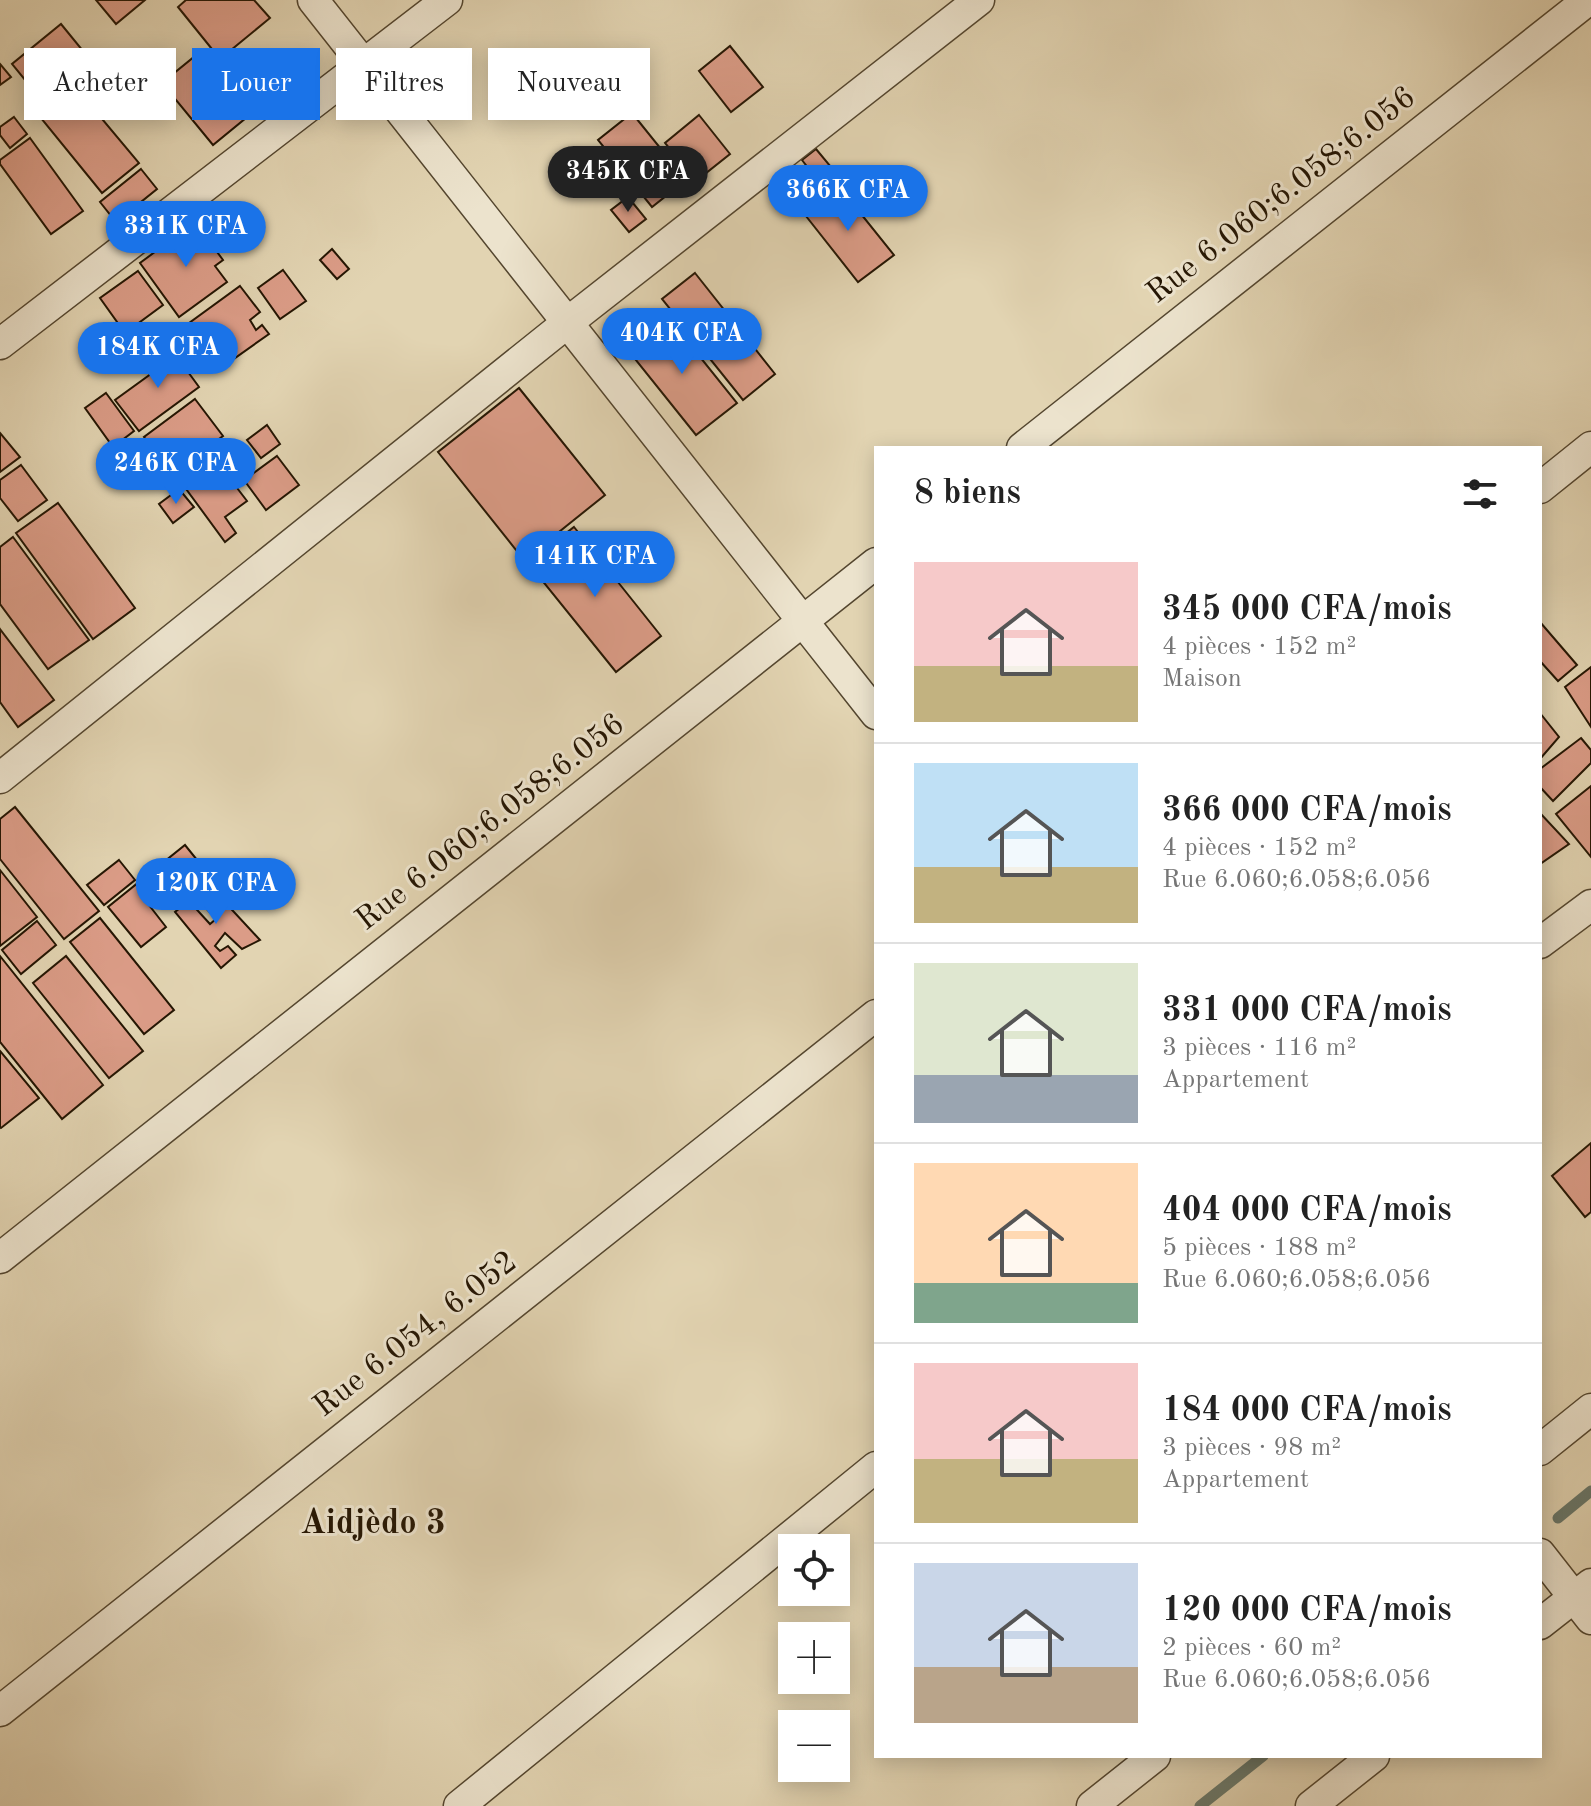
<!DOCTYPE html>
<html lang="fr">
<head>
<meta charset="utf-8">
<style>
	body { margin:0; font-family:"Old Standard TT",serif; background:#f2f2f2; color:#222; height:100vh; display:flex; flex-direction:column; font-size:30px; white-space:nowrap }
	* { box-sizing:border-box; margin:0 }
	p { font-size:26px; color:#767676 }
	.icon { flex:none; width:44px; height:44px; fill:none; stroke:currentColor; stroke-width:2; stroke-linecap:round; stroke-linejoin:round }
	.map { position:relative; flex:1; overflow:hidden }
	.side { position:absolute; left:874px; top:446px; width:668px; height:1312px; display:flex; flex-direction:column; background:#fff; border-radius:0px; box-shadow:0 4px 20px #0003 }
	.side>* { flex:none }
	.hud { position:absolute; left:24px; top:48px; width:730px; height:72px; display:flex; gap:16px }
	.buttons { position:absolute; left:778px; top:1534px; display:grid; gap:16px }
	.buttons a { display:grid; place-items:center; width:72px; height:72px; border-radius:0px; background:#fff; box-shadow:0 4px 20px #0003; font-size:40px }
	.price { position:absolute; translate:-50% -68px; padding:0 18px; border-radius:28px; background:#1a73e8; color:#fff; font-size:26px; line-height:52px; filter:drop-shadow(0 2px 4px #0008) }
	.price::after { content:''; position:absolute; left:50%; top:48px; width:24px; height:18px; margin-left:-12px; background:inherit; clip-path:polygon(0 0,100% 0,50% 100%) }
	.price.current { background:#222; color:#fff }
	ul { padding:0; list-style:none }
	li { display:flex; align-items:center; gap:24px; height:200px; padding:0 40px }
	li+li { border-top:2px solid #e0e0e0 }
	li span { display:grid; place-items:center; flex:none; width:224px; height:160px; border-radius:0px; color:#555 }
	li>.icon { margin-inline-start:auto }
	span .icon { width:96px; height:96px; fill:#fffc; stroke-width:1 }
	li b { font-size:34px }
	h2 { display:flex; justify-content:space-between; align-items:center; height:96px; padding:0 40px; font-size:34px }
	.pill { padding:0 28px; border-radius:0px; background:#fff; box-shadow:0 4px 20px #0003; font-size:28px; line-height:72px }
	.pill.current { background:#1a73e8; color:#fff }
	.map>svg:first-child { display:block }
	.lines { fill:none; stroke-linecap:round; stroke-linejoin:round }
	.stream { stroke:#68776a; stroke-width:11 }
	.building { fill:#db9c87; stroke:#251603; stroke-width:2 }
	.minor-casing { stroke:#54462f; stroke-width:33 }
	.minor { stroke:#ece3cd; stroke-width:30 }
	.labels { text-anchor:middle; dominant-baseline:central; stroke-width:6; stroke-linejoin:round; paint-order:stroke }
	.street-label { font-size:32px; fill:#251603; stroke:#ece3cd }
	.neighbourhood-label { font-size:34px; font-weight:bold; fill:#251603; stroke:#ece3cd }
</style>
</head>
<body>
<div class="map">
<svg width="1591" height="1806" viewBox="0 0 1591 1806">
	<rect width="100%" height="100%" fill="#e2d4b2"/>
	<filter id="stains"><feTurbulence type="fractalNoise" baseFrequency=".0025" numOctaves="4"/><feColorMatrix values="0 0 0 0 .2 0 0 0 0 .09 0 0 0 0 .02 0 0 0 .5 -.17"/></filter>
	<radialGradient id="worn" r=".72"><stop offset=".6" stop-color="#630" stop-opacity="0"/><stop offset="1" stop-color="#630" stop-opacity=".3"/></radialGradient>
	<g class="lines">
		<g class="stream">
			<path d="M1558,1518L1591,1491"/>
			<path d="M1200,1806L1263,1756"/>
		</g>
	</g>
	<g class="building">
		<path d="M96,0H145L116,24Z"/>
		<path d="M186,0H254L270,18L220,59L178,7Z"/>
		<path d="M61,24L88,57L39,97L12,64Z"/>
		<path d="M730,46L763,87L731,112L699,71Z"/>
		<path d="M200,52L252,113L213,145L162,83Z"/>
		<path d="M0,64L11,77L0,85Z"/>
		<path d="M72,83L139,163L102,193L36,112Z"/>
		<path d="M632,113L686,180L652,207L598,140Z"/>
		<path d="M699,115L730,154L696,181L665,143Z"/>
		<path d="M14,117L27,134L10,148L0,135V127Z"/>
		<path d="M30,138L83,211L51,234L0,164V160Z"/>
		<path d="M816,149L831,167L816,178L802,160Z"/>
		<path d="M141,169L157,189L116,222L100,202Z"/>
		<path d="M837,184L894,255L858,282L802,211Z"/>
		<path d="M628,197L646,219L629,232L611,210Z"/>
		<path d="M195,222L223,260L215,266L227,282L179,317L140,263Z"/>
		<path d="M332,249L349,269L337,279L320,260Z"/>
		<path d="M283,270L306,301L280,319L258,288Z"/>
		<path d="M138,271L163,305L125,333L100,298Z"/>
		<path d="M695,273L775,374L743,400L662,299Z"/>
		<path d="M240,286L260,312L250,320L256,330L262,325L269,334L218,370L185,326Z"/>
		<path d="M668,317L737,403L696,435L627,349Z"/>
		<path d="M167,343L199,387L139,431L115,400L159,368L150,356Z"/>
		<path d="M519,388L605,495L524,560L438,452Z"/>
		<path d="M106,393L134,431L113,447L85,408Z"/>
		<path d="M195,399L223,436L172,473L144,437Z"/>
		<path d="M267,425L280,444L261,458L247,440Z"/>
		<path d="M0,433L20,457L0,472Z"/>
		<path d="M211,454L247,501L225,517L236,533L225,542L178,478Z"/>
		<path d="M277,456L299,485L266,510L244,480Z"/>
		<path d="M21,465L47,500L18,521L0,498V480Z"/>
		<path d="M179,489L194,507L173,523L159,504Z"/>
		<path d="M58,503L135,608L93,639L16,533Z"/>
		<path d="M574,527L661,636L616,672L528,563Z"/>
		<path d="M13,537L89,640L48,669L0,604V547Z"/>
		<path d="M1540,622L1577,665L1558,681L1540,661Z"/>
		<path d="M0,629L54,700L18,727L0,702Z"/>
		<path d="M1591,667V727L1565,687Z"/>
		<path d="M1540,713L1559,737L1540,759Z"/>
		<path d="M1581,738L1591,750V763L1553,801L1540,787V769Z"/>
		<path d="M1591,786V857L1556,814Z"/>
		<path d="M15,807L99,911L64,939L0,859V819Z"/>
		<path d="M1540,813L1569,844L1540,864Z"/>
		<path d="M185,845L210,876L169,908L152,889L142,896L166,927L141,947L108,907Z"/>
		<path d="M119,860L135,880L104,905L87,885Z"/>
		<path d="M0,870L37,917L0,946Z"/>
		<path d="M209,885L260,940L242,949L225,933L215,946L220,951L228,946L236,955L221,968L175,912L189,901L210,924L216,919L194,895Z"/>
		<path d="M100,918L174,1010L144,1034L70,942Z"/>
		<path d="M37,921L56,945L21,974L2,950Z"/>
		<path d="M0,956L103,1085L62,1119L0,1042Z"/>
		<path d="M66,956L143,1051L109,1078L33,983Z"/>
		<path d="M0,1051L39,1098L1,1128L0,1127Z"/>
		<path d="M1591,1143V1212L1585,1217L1552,1176Z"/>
	</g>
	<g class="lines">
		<g class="minor-casing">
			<g id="minor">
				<path d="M313,0L876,714"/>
				<path d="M0,344L447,0"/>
				<path d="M1022,448L1588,0"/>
				<path d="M1540,488L1591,447"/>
				<path d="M0,778L567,323L979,0"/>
				<path d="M1540,943L1591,905"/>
				<path d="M0,1258L876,563"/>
				<path d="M1540,1450L1591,1409"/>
				<path d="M1540,1554L1591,1619"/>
				<path d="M1540,1624L1591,1584"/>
				<path d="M0,1711L876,1015"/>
				<path d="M459,1806L876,1467"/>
				<path d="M1092,1806L1155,1756"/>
				<path d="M1311,1806L1374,1756"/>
			</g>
		</g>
		<use href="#minor" class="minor"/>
	</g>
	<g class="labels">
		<g class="street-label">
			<text transform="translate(1282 196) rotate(-38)">Rue 6.060;6.058;6.056</text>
			<text transform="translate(491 823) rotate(-38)">Rue 6.060;6.058;6.056</text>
			<text transform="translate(416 1335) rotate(-38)">Rue 6.054, 6.052</text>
		</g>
		<g class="neighbourhood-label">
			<text x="373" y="1524">Aidjèdo 3</text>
		</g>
	</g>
	<rect width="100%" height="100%" filter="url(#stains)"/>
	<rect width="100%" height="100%" fill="url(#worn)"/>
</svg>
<div class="buttons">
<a><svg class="icon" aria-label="locate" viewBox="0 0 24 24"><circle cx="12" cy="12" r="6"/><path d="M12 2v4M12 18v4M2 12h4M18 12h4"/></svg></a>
<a>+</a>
<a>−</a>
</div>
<b class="price current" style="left:628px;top:214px">345K CFA</b>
<b class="price" style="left:848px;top:233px">366K CFA</b>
<b class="price" style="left:186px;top:269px">331K CFA</b>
<b class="price" style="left:682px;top:376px">404K CFA</b>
<b class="price" style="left:158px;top:390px">184K CFA</b>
<b class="price" style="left:176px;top:506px">246K CFA</b>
<b class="price" style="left:595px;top:599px">141K CFA</b>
<b class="price" style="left:216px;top:926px">120K CFA</b>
<div class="hud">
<a class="pill">Acheter</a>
<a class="pill current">Louer</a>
<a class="pill">Filtres</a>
<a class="pill">Nouveau</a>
</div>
<section class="side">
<h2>8 biens<svg class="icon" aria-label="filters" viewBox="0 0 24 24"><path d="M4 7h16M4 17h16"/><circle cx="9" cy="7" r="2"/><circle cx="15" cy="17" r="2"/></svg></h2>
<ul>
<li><span style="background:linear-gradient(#f6c9c9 65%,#c2b280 0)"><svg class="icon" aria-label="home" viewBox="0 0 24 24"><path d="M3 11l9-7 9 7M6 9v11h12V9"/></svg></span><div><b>345 000 CFA/mois</b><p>4 pièces · 152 m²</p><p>Maison</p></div></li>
<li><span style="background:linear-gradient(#bfe0f5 65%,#c2b280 0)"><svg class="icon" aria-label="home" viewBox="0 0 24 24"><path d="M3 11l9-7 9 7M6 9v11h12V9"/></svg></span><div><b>366 000 CFA/mois</b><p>4 pièces · 152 m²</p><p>Rue 6.060;6.058;6.056</p></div></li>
<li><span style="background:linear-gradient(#dfe7d0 70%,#9aa5b1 0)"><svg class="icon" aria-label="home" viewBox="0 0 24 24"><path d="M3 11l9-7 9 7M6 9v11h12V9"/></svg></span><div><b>331 000 CFA/mois</b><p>3 pièces · 116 m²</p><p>Appartement</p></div></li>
<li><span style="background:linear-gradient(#ffd9b3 75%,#7fa58c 0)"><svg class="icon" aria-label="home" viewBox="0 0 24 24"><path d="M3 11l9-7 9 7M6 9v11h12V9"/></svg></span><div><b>404 000 CFA/mois</b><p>5 pièces · 188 m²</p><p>Rue 6.060;6.058;6.056</p></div></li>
<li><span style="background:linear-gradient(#f6c9c9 60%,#c2b280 0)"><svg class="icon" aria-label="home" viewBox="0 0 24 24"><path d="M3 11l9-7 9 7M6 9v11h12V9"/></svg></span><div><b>184 000 CFA/mois</b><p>3 pièces · 98 m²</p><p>Appartement</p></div></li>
<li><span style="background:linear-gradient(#c9d6e8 65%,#b9a48a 0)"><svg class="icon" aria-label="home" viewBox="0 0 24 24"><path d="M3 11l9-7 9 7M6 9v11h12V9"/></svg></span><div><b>120 000 CFA/mois</b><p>2 pièces · 60 m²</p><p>Rue 6.060;6.058;6.056</p></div></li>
</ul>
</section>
</div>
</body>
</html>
